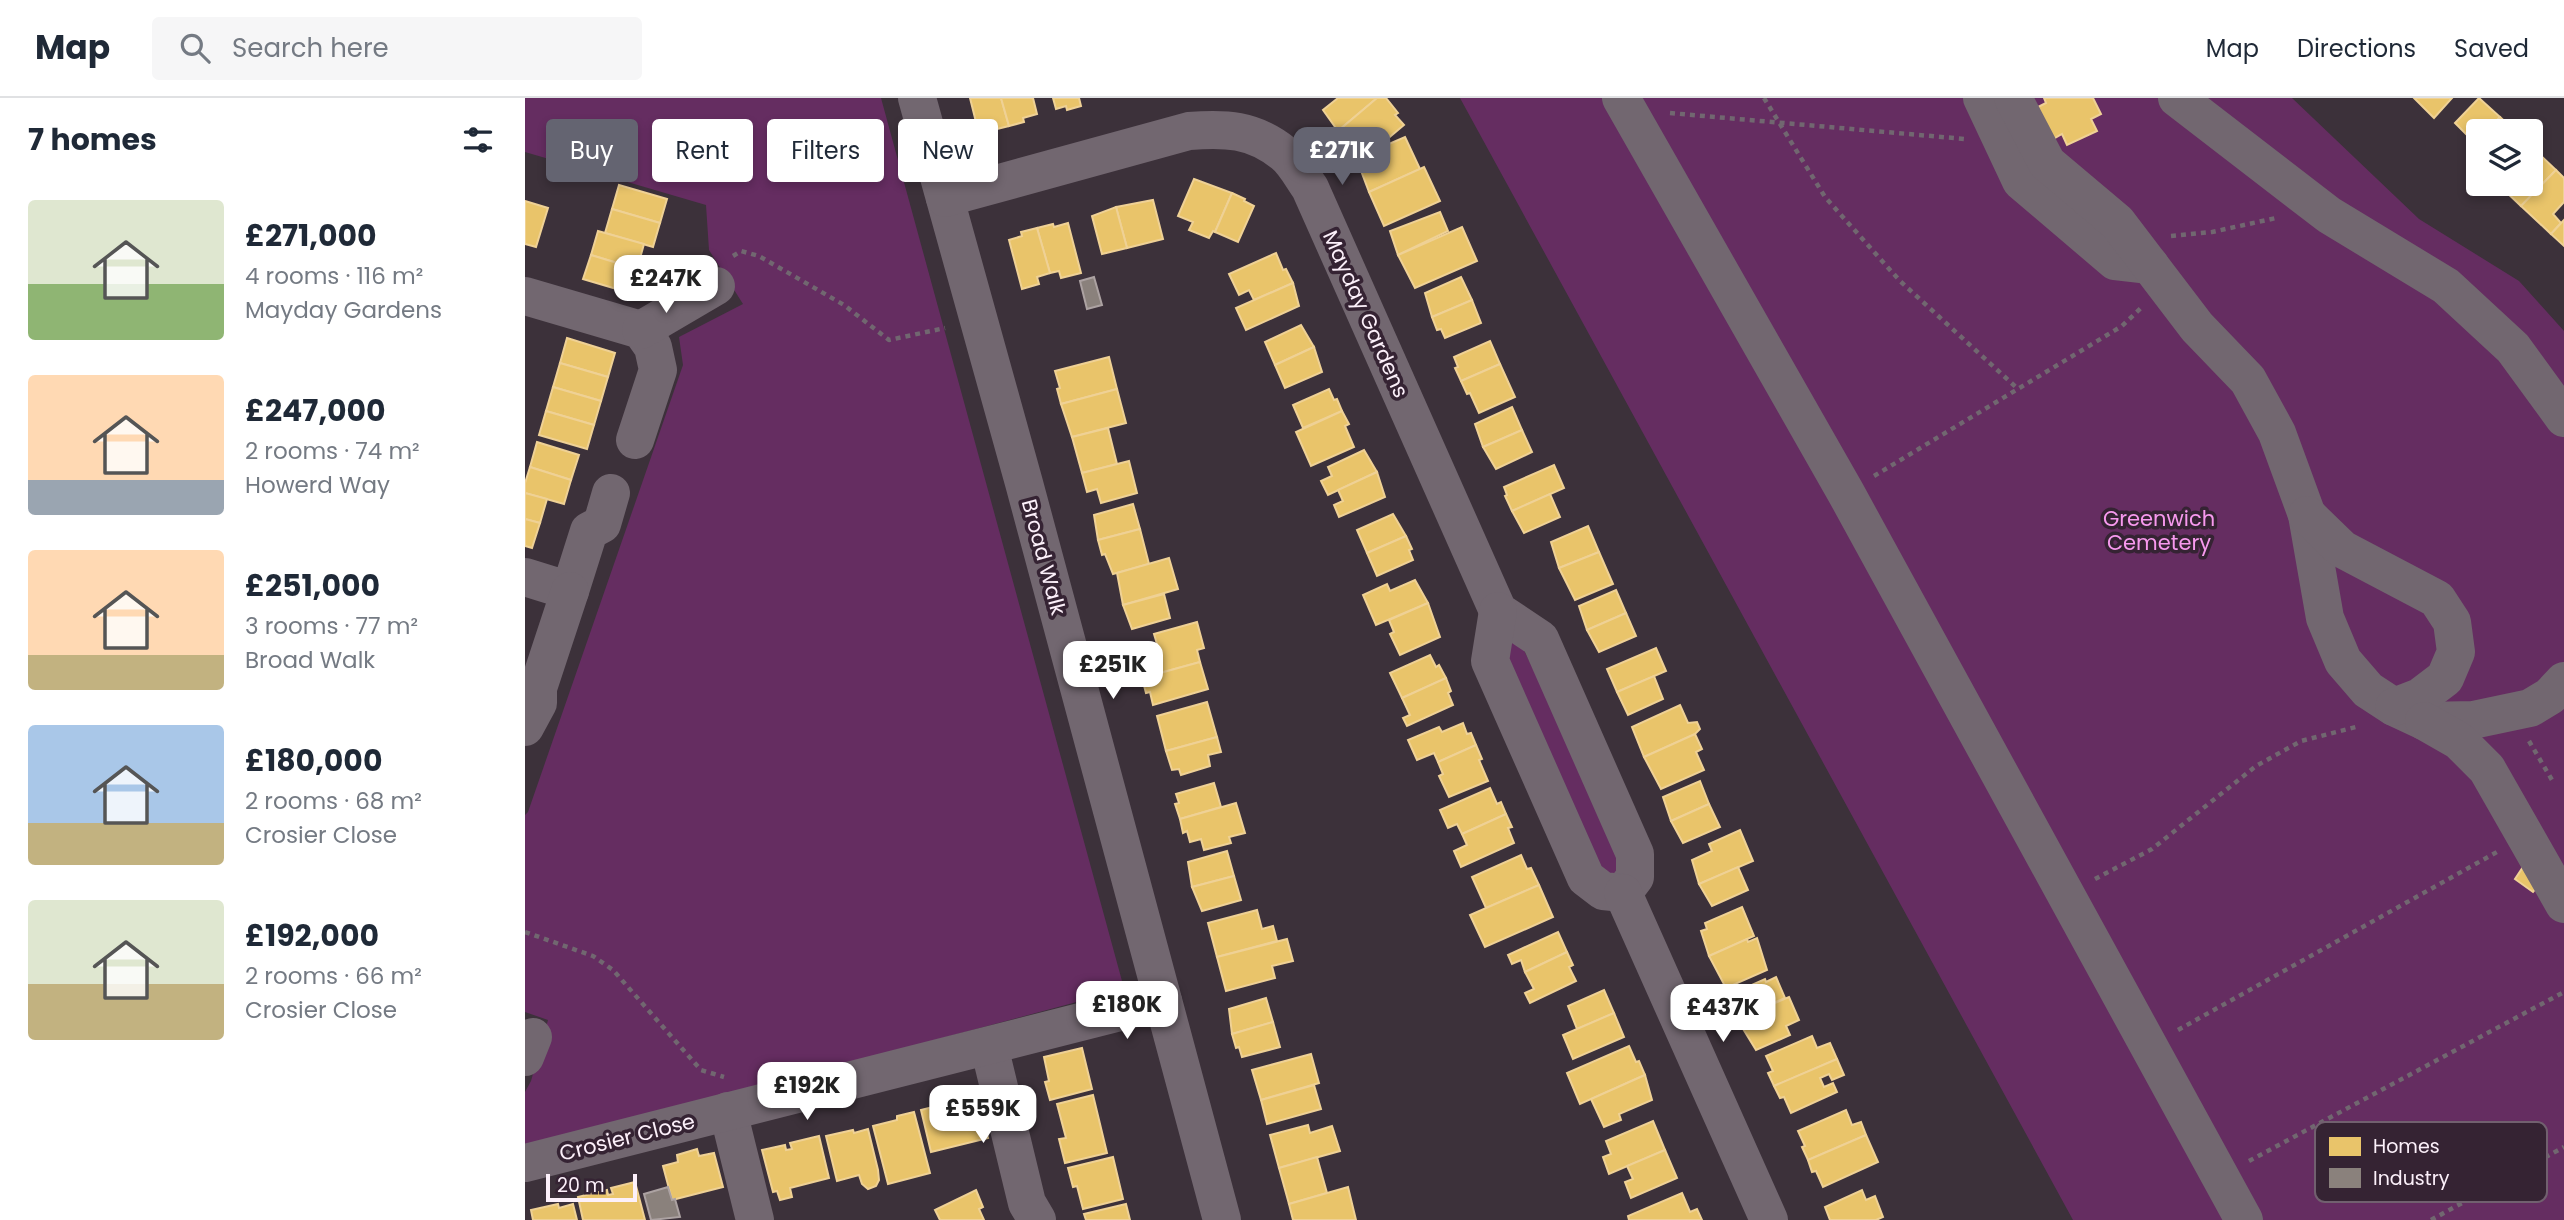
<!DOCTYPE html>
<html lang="en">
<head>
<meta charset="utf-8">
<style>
	body { margin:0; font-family:Poppins,sans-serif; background:#f6f6f7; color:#1f2937; height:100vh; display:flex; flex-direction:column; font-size:26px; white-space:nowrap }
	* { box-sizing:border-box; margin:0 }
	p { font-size:23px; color:#747a83 }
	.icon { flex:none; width:38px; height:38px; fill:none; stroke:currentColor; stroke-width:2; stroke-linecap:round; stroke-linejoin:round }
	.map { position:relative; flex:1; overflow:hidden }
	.side { display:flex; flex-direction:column; background:#fff; width:525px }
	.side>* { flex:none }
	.banner { position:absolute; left:21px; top:21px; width:665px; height:63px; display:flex; gap:14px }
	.buttons { position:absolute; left:1941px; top:21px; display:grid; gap:14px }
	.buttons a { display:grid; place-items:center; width:77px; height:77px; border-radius:7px; background:#fff; box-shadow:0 4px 10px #0003; font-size:35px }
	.scale { position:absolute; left:21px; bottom:18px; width:91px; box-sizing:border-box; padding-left:7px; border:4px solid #fcf0fa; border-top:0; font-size:19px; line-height:24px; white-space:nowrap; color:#fcf0fa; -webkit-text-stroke:5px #352333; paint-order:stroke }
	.price { position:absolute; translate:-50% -60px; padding:0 16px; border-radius:14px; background:#fff; color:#222; font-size:23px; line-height:46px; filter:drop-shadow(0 2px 4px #0008) }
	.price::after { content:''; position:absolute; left:50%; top:42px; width:21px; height:16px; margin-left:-10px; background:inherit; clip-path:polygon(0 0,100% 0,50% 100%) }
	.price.current { background:#646471; color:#fff }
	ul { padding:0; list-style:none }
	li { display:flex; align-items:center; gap:21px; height:175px; padding:0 28px }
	li span { display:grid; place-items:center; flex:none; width:196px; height:140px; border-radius:7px; color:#555 }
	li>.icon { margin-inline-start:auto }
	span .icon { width:84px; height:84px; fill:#fffc; stroke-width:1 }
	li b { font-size:30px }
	h2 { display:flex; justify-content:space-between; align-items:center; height:84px; padding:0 28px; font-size:30px }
	.chip { padding:0 24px; border-radius:7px; background:#fff; box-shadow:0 4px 10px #0003; font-size:24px; line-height:63px }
	.chip.current { background:#646471; color:#fff }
	header { display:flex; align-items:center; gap:42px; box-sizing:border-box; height:98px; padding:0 35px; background:#fff; border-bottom:2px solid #e0e1e3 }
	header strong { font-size:33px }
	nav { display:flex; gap:38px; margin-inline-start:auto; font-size:24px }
	.search { width:490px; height:63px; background:#f6f6f7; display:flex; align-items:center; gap:18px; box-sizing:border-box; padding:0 24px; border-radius:7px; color:#747a83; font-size:26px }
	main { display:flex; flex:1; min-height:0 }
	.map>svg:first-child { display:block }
	.green { fill:#652d61 }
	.homes { fill:#e9c46a; stroke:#efd195; stroke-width:2 }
	.industry { fill:#8a817c; stroke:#aca2a2; stroke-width:2 }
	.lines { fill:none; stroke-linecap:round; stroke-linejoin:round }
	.path { stroke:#716770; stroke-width:4.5; stroke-dasharray:5 5; stroke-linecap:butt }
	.minor { stroke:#726770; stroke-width:38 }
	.labels { text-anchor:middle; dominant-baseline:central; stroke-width:7; stroke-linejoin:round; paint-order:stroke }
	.street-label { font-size:21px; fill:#fcf0fa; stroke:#352333 }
	.park-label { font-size:21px; fill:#f799ee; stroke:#352333 }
	.key { fill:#352333; stroke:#71606f; stroke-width:2 }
	.key-label { font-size:19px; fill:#fcf0fa }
</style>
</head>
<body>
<header>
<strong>Map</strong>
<div class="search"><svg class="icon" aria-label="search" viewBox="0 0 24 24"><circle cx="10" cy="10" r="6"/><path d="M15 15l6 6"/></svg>Search here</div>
<nav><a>Map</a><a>Directions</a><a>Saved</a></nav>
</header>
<main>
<section class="side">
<h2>7 homes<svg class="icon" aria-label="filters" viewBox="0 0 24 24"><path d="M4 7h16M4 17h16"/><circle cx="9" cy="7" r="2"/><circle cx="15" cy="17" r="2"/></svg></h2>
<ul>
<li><span style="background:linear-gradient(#dfe7d0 60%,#8fb573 0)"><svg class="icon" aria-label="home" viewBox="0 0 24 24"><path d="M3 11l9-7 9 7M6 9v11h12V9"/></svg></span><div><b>£271,000</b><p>4 rooms · 116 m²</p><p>Mayday Gardens</p></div></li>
<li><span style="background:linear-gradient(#ffd9b3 75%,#9aa5b1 0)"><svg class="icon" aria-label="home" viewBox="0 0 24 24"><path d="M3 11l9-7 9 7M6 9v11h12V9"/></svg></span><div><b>£247,000</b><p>2 rooms · 74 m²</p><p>Howerd Way</p></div></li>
<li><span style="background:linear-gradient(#ffd9b3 75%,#c2b280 0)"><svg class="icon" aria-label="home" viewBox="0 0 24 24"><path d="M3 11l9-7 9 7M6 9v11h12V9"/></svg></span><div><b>£251,000</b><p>3 rooms · 77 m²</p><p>Broad Walk</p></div></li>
<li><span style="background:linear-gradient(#a9c7e8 70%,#c2b280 0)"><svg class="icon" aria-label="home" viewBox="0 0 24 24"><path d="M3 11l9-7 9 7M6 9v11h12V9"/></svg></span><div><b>£180,000</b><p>2 rooms · 68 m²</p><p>Crosier Close</p></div></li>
<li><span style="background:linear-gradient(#dfe7d0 60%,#c2b280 0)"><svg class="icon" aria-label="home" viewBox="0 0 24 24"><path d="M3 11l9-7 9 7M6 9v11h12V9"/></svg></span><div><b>£192,000</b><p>2 rooms · 66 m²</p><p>Crosier Close</p></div></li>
</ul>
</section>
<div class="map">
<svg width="2039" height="1122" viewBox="0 0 2039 1122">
	<rect width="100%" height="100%" fill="#3c313a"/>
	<g class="green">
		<path d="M0,0H356L597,883L589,894L0,1052V994L6,983L23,922L0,914V717L3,714L158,267L154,239L218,206L184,152L181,107L0,54Z"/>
		<path d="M935,0H1767L1894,121L1994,183L2039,233V1122H1548Z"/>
		<path d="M994,542L1099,757L1091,778L1075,776L977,563L981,548Z"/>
	</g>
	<g class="homes">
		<path d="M445,0H476L484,28L468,32L467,29L453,32Z"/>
		<path d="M476,0H508L512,16L498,20L499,24L484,28Z"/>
		<path d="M528,0H554L556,8L542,12L541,8L531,11Z"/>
		<path d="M813,0H852L813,33L798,12Z"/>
		<path d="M852,0H861L873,15L870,17L879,27L841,59L833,48L830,50L823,42L821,43L813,33Z"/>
		<path d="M1519,0H1568L1576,16L1566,21L1572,33L1542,47L1537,36L1528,41L1513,9L1521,5Z"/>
		<path d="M1889,0H1927L1909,20Z"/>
		<path d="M1954,0L1975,19L1962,33H1953V42L1950,45L1930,25Z"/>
		<path d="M1975,19L1990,33H1962Z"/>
		<path d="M880,39L895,71L844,94L835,70L856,60L852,51Z"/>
		<path d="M2010,52L2031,72L1996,108L1976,89L1978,86H2006V57Z"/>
		<path d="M899,69L915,103L859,128L844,94Z"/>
		<path d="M2031,72L2039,80V104L2028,116L2036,125L2026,136L1996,108Z"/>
		<path d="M669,81L707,95L690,134L688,133L684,140L664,132L668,124L653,118Z"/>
		<path d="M94,87L142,101L135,125L87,111Z"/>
		<path d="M707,95L720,101L719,103L729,108L713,144L690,134Z"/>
		<path d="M628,102L638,141L602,150L591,109Z"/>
		<path d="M0,103L23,110L11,149L0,146Z"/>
		<path d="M591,109L602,150L577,156L567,118Z"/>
		<path d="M87,111L135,125L128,149L80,135Z"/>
		<path d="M915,114L923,133L873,157L865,133Z"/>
		<path d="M2039,122V148L2026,136Z"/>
		<path d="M543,125L556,175L536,180L534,173L525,175L512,130L528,126L529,129Z"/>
		<path d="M937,129L952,163L890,190L873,157Z"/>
		<path d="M512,130L525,175L512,179L514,186L497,191L484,142L497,138L496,134Z"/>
		<path d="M73,133L119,146L112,171L66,157Z"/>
		<path d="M751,155L758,172L761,171L768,185L729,202L724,192L714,197L704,176Z"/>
		<path d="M66,157L112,171L105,195L58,181Z"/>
		<path d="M936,179L947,202L907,219L900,195Z"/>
		<path d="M768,185L774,208L721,232L711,210Z"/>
		<path d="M947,202L956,225L920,240L916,231L912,232L907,219Z"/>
		<path d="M776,227L789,249L750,267L740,244Z"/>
		<path d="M42,240L90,255L83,279L35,265Z"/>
		<path d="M965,243L975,266L936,283L930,270L933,269L929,259Z"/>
		<path d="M789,249L797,274L760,290L750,267Z"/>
		<path d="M584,259L592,291L536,306L532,291L535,290L530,273Z"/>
		<path d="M35,265L83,279L76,303L28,289Z"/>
		<path d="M975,266L990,299L954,315L945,295L942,296L936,283Z"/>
		<path d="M28,289L76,303L69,327L21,313Z"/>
		<path d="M592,291L601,325L547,339L536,306Z"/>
		<path d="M804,291L809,302L812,301L817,313L778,330L768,307Z"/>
		<path d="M987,309L997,332L958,349L950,326Z"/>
		<path d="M21,313L69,327L62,351L14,337Z"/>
		<path d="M817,313L824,326L820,328L829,349L786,368L771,334Z"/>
		<path d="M583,330L592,366L557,375L547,339Z"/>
		<path d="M997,332L1007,354L971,371L958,349Z"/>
		<path d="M12,344L54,357L46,382L5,369Z"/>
		<path d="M839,352L852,374L803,397L796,383L807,378L803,369Z"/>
		<path d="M604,363L612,395L576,405L572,391L562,394L557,375Z"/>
		<path d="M1029,367L1039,390L987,413L980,398L982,397L979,389Z"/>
		<path d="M5,369L46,382L39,406L0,395V385Z"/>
		<path d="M852,374L860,399L814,419L809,407L818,403L813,392Z"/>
		<path d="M0,395L22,401L15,425L0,421Z"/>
		<path d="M1025,396L1035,419L999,435L987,413Z"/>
		<path d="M608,406L615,431L573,442L569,417Z"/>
		<path d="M868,416L881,438L842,455L832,432Z"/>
		<path d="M0,421L15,425L7,450L0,448Z"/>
		<path d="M1063,428L1074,454L1034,470L1026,444Z"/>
		<path d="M615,431L624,466L588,476L580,456L577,457L573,442Z"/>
		<path d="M881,438L887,451L884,452L888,462L852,478L842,455Z"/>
		<path d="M1074,454L1088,486L1050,502L1034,470Z"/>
		<path d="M644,460L653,491L598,507L592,475Z"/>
		<path d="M890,482L903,505L851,527L838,497L862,486L865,493Z"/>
		<path d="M1091,492L1101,515L1062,532L1054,508Z"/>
		<path d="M639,496L645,520L607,531L598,507Z"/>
		<path d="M903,505L915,539L875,557L865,536L869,534L864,522Z"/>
		<path d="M1101,515L1111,538L1074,554L1062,532Z"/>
		<path d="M672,524L679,550L672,552L675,564L617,580L613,551L632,546L629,536Z"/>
		<path d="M1131,550L1141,573L1092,594L1082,571Z"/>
		<path d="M905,557L911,569L914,567L921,580L877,600L865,575Z"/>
		<path d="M675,564L683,591L628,607L625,594L621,595L617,580Z"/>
		<path d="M1129,578L1138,601L1103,617L1092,594Z"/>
		<path d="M921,580L926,593L923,595L928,607L882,628L878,620L885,617L877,600Z"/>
		<path d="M682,604L692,639L641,653L632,618Z"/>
		<path d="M1155,607L1163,625L1172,624L1175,631L1170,636L1119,659L1107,629Z"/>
		<path d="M938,625L942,636L946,635L951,647L913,664L909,655L892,662L883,642L914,629L917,634Z"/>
		<path d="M1170,636L1177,651L1171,654L1179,672L1136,691L1119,659Z"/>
		<path d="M692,639L696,654L683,657L685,668L656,677L654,671L647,672L641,653Z"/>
		<path d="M951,647L957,661L954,662L963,683L924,699L914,678L918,676L913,664Z"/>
		<path d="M1175,683L1184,706L1146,723L1138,699Z"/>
		<path d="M689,685L696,709L655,721L650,706L654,705L651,696Z"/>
		<path d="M965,690L972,706L976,704L981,716L937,736L932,726L923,730L915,712Z"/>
		<path d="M711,705L720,735L704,739L706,745L679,752L676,741L665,744L662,733L658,735L655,721Z"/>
		<path d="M1184,706L1195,729L1158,745L1146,723Z"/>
		<path d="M981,716L987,729L983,730L989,745L936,769L929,753L942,747L937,736Z"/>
		<path d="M1215,732L1228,763L1174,786L1167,762L1187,753L1184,746Z"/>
		<path d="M702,753L709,778L667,789L663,764Z"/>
		<path d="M996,757L1002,771L1006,770L1014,787L961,810L947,779Z"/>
		<path d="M1213,769L1223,792L1187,808L1174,786Z"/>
		<path d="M1998,769L2017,783L2008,794L1990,781Z"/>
		<path d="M709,778L716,802L677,813L667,789Z"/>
		<path d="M1014,787L1028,819L960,849L945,817Z"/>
		<path d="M1217,809L1229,838L1184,858L1176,833L1182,831L1180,825Z"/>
		<path d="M732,812L737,831L748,828L752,843L692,859L683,825Z"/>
		<path d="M1033,834L1042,854L1000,874L996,862L987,866L983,857Z"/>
		<path d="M1232,840L1242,872L1201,890L1184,858L1222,841L1223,844Z"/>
		<path d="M762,841L768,863L747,868L750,880L701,893L692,859Z"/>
		<path d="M1042,854L1048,867L1044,869L1051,883L1005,905L1000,895L1009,891L1000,874Z"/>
		<path d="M1251,879L1260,900L1212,921L1204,897L1240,881L1241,884Z"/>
		<path d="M1079,892L1089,915L1052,931L1043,908Z"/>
		<path d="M1264,899L1274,922L1261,928L1265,937L1231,952L1212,921Z"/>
		<path d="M741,900L748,924L707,936L704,911Z"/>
		<path d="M1089,915L1099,939L1048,961L1038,937Z"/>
		<path d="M748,924L755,949L717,959L714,949L711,950L707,936Z"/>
		<path d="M1287,938L1292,950L1305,945L1312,961L1249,988L1243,975L1248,973L1241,958Z"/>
		<path d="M1104,948L1111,964L1114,963L1120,977L1055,1006L1042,975Z"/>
		<path d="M557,950L567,991L525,1002L520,984L524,983L519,959Z"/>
		<path d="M786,956L794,985L736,1002L727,972Z"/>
		<path d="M1312,961L1319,977L1307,982L1304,976L1295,980L1299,989L1308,985L1312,994L1266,1015L1259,999L1255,1000L1249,988Z"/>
		<path d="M1120,977L1127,1002L1094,1016L1096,1022L1079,1029L1066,1001Z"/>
		<path d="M789,987L796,1011L742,1026L736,1002Z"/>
		<path d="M568,997L582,1055L540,1065L534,1041L541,1040L532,1006Z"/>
		<path d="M452,998L463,1040L406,1054L396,1012Z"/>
		<path d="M1321,1012L1327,1027L1336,1024L1341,1037L1283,1062L1277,1049L1280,1048L1273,1033Z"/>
		<path d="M389,1014L405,1075L363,1086L348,1028L372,1022V1018Z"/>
		<path d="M1128,1023L1140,1052L1084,1076L1078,1059L1086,1056L1081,1043Z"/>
		<path d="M783,1027L785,1035L807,1028L815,1053L754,1070L745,1037Z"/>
		<path d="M343,1031L353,1072L354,1082L351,1088L343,1091L337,1086L334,1077L312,1083L301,1038L328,1032L329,1035Z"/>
		<path d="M1341,1037L1353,1064L1298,1089L1291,1073L1287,1074L1283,1062Z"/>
		<path d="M294,1038L304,1080L265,1090L267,1099L255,1102L252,1093L248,1094L237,1052L260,1047L261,1052L267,1051L265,1045Z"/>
		<path d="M172,1051L174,1058L189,1055L198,1089L147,1102L138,1068L153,1064L152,1057Z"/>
		<path d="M1140,1052L1152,1080L1106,1100L1100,1084L1108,1081L1102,1068Z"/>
		<path d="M588,1059L598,1101L558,1111L552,1088L548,1089L543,1070Z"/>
		<path d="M792,1059L802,1095L764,1106L754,1070Z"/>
		<path d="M110,1084L120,1122H58L53,1099L82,1092L83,1097L88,1096L86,1090Z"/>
		<path d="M823,1089L831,1122H768L764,1106Z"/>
		<path d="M451,1092L458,1109L454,1111L459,1122H415L410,1112Z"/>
		<path d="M1337,1092L1341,1102L1350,1098L1358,1119L1351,1122H1305L1300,1109Z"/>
		<path d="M1157,1095L1165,1114L1172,1111L1177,1122H1104L1103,1118Z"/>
		<path d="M33,1106L34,1110L48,1106L52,1122H8L6,1112Z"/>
		<path d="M601,1106L605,1122H561L559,1116Z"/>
	</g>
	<g class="industry">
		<path d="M569,179L577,207L562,211L555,183Z"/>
		<path d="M143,1089L147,1102L150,1101L155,1119L126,1122L119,1096Z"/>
	</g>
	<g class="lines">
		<g class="path">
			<path d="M1239,0L1300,99L1375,183L1493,291"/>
			<path d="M1145,15L1440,41"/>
			<path d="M1646,138L1687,134L1751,120"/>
			<path d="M208,158L216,153L234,158L319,207L364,242L420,230"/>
			<path d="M1349,378L1597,228L1617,209"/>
			<path d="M2004,643L2027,682"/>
			<path d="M1570,781L1627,751L1731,668L1776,643L1835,628"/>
			<path d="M0,834L68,858L88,872L176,972L199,979"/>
			<path d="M1653,932L1972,754"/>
			<path d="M1724,1063L2039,894"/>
			<path d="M1906,1122L2039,1049"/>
		</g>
		<g class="minor">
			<path d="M392,0L499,385L697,1122"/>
			<path d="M1096,0L1321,395L1719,1122"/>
			<path d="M1457,0L1496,83L1590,163L1625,167"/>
			<path d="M1488,0L1522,65L1592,124L1672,229L1723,282L1752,335L1782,417L1800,520L1818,563L1843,592L1869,609L1899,623L1948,622L2005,610L2025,598L2039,583"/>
			<path d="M1652,0L1804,117L1921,188L1988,250L2039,320"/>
			<path d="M420,100L664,33C700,30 728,31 758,55C769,63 777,79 785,90L973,513L1015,541L1110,756V779L1098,795"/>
			<path d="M0,198L116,232L128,249L133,272L110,342"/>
			<path d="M116,232L191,188"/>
			<path d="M1782,417L1817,451L1912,501L1927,524L1931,554L1920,580L1895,599L1869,609"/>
			<path d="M0,479L45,493L64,433L77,426L86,395"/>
			<path d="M973,513L965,563L1061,780L1078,793L1098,795"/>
			<path d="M1899,623L1934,643L1962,671L2039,806"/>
			<path d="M0,629L13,605V590L45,493"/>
			<path d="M1098,795L1244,1122"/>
			<path d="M464,948L502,1105L512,1122"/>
			<path d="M0,959L8,939"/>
			<path d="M203,1013L230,1122"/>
			<path d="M0,1065L638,903"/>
		</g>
	</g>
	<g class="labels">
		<g class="street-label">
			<text transform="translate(841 216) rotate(66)">Mayday Gardens</text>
			<text transform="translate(519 459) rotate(75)">Broad Walk</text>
			<text transform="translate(102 1039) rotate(-14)">Crosier Close</text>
		</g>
		<g class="park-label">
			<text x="1634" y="420">Greenwich<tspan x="1634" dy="24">Cemetery</tspan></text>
		</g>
	</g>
	<rect x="1790" y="1024" width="232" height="80" rx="10" class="key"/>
	<rect x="1804" y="1039" width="32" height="19" fill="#e9c46a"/>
	<rect x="1804" y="1070" width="32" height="20" fill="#8a817c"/>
	<g class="key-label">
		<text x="1848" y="1055">Homes</text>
		<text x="1848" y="1087">Industry</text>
	</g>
</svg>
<div class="buttons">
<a><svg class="icon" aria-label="layers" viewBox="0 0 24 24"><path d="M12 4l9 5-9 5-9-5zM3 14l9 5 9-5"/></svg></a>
</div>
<div class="scale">20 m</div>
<b class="price current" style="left:817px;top:89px">£271K</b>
<b class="price" style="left:141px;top:217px">£247K</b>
<b class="price" style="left:588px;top:603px">£251K</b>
<b class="price" style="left:602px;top:943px">£180K</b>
<b class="price" style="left:1198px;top:946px">£437K</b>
<b class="price" style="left:282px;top:1024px">£192K</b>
<b class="price" style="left:458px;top:1047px">£559K</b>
<div class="banner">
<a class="chip current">Buy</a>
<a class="chip">Rent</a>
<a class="chip">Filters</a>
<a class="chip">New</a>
</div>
</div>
</main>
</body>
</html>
